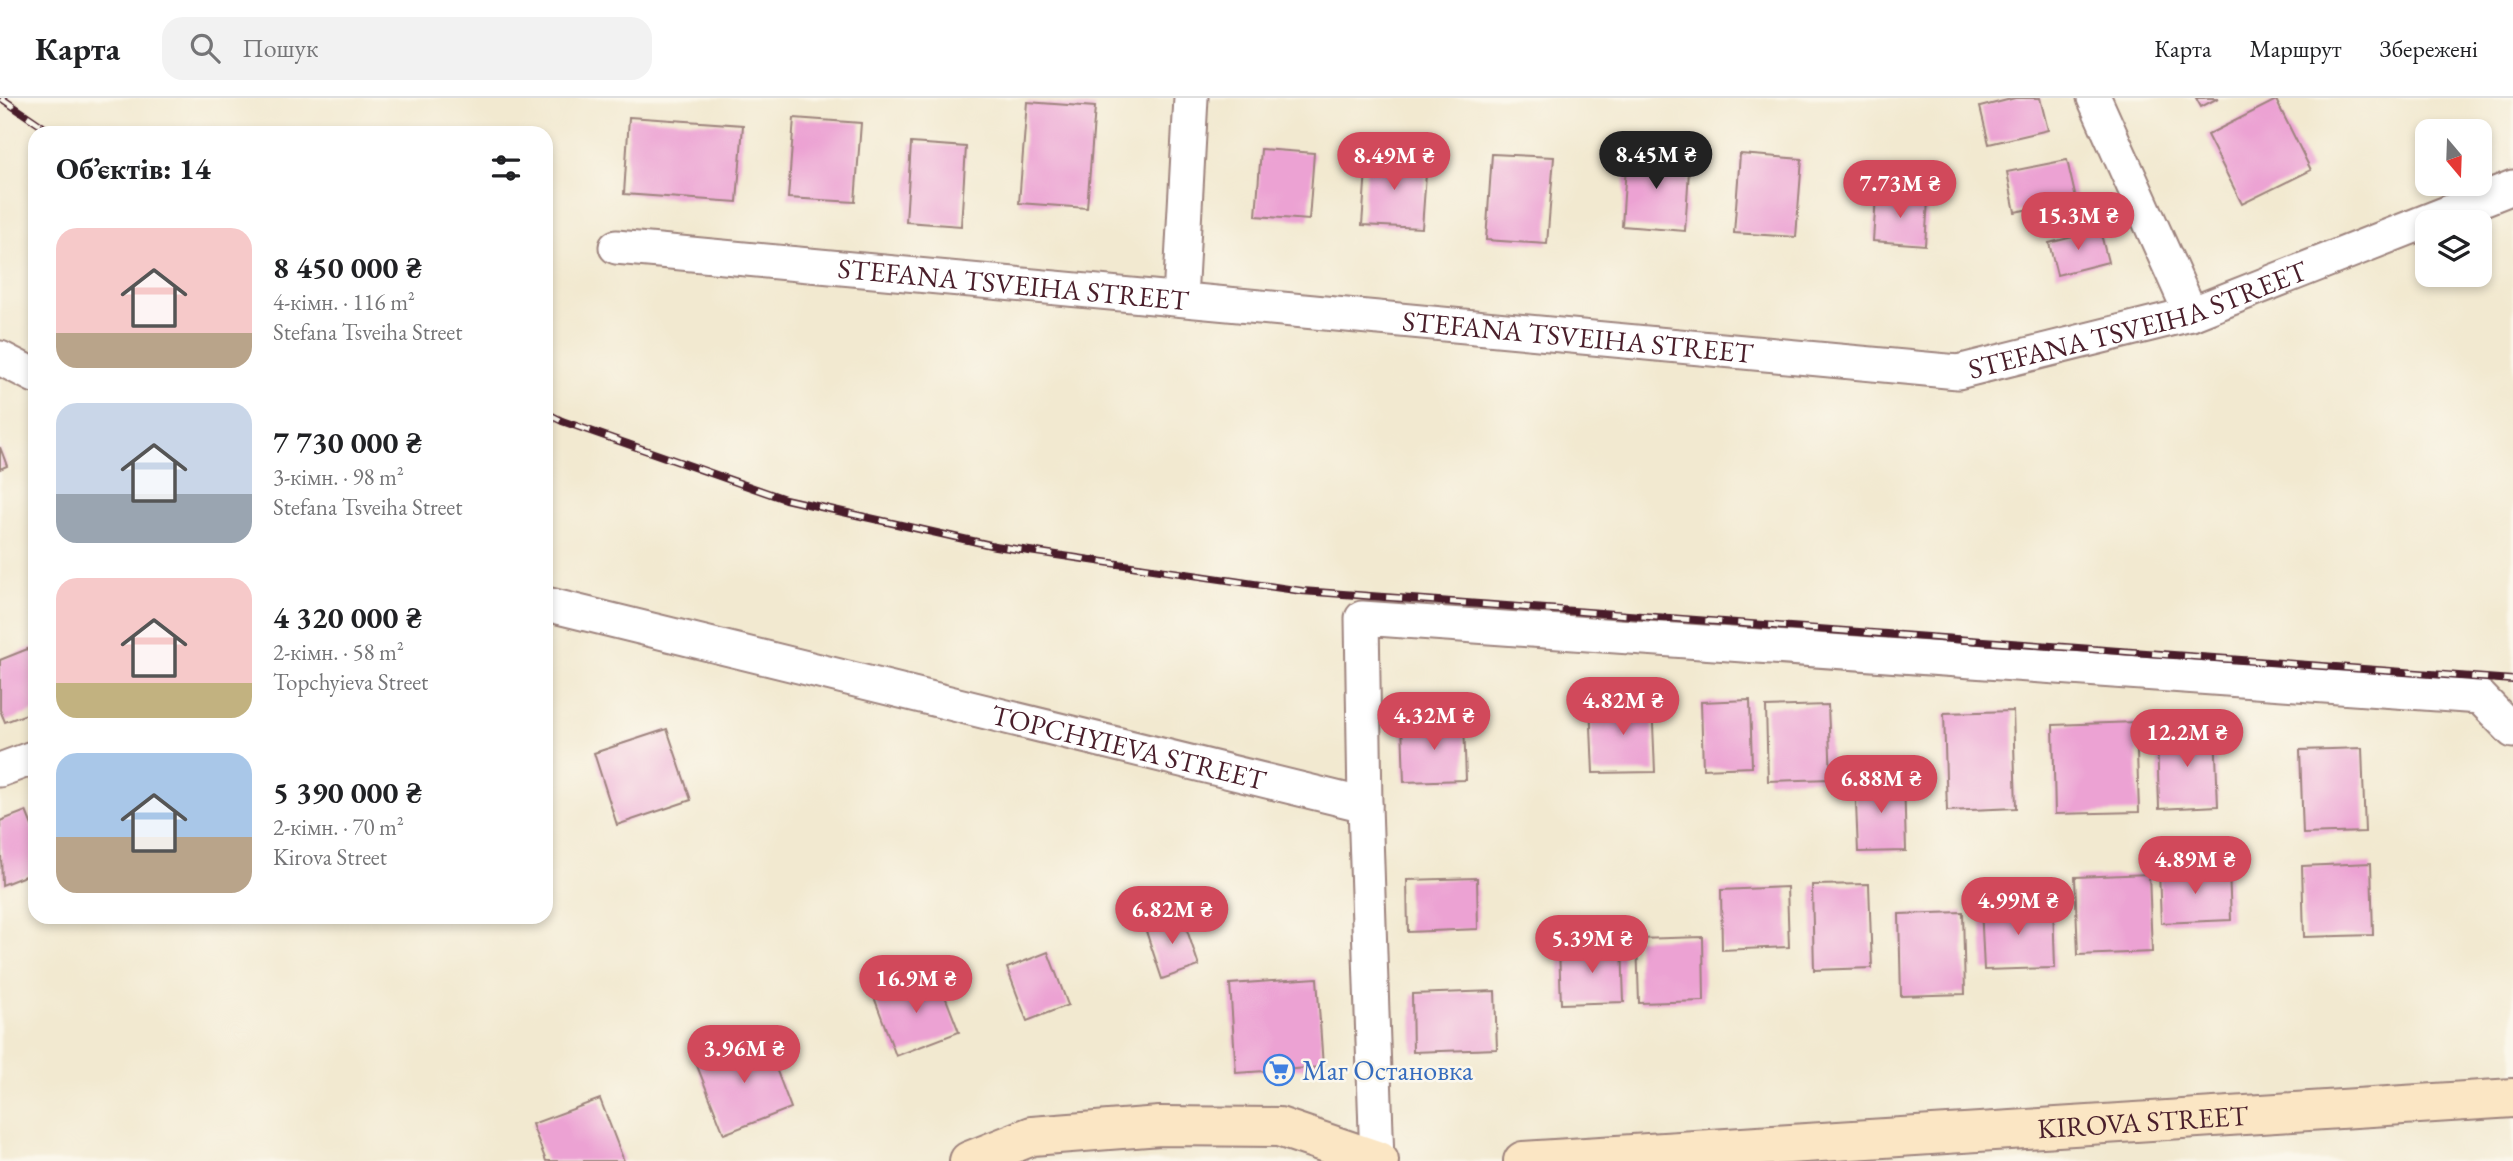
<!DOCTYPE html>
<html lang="uk">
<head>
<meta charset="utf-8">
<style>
	body { margin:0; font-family:"EB Garamond",serif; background:#f2f2f2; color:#202124; height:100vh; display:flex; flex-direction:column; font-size:26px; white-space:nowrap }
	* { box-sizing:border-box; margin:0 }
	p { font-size:23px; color:#757577 }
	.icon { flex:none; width:38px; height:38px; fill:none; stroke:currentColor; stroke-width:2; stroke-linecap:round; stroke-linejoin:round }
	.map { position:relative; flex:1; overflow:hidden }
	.details { position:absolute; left:28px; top:28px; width:525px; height:798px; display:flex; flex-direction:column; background:#fff; border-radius:21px; box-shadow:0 4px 10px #0003 }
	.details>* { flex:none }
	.needle { width:46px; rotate:161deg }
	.controls { position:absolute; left:2415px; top:21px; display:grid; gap:14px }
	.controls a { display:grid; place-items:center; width:77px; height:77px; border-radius:14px; background:#fff; box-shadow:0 4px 10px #0003; font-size:35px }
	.price { position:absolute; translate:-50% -60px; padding:0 16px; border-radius:24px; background:#d1495b; color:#fff; font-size:23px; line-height:46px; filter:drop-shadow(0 2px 4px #0008) }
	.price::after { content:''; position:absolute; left:50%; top:42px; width:21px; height:16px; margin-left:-10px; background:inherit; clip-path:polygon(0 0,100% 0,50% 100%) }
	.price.on { background:#222; color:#fff }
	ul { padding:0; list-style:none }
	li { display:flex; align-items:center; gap:21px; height:175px; padding:0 28px }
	li span { display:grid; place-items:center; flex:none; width:196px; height:140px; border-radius:21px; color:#555 }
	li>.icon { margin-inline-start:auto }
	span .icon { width:84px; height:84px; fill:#fffc; stroke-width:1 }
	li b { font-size:30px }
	h2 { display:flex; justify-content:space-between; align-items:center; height:84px; padding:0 28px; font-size:30px }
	header { display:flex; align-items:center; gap:42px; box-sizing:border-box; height:98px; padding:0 35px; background:#fff; border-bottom:2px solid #e0e0e0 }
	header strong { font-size:33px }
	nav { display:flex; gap:38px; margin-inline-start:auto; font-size:24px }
	.search { width:490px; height:63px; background:#f2f2f2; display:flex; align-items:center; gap:18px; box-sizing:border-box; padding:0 24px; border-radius:21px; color:#757577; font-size:26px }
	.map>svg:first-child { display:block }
	.building { fill:#eca2d3 }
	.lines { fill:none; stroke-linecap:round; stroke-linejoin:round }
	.minor-casing { stroke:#9e847e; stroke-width:37 }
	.secondary-casing { stroke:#9e847e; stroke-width:42 }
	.minor { stroke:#fff; stroke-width:33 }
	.secondary { stroke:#fbe6c4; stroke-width:38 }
	.rail-casing { stroke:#4a1f2b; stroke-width:8 }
	.rail { stroke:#fbf7ec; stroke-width:5; stroke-dasharray:16; stroke-linecap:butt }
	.labels { text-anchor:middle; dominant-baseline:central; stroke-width:5; stroke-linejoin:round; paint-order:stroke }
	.street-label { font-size:28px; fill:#4a1f2b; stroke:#fbf7ec }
	.shop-label { font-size:28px; fill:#366cbe; stroke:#fbf7ec; text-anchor:start }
</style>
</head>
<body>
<header>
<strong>Карта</strong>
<div class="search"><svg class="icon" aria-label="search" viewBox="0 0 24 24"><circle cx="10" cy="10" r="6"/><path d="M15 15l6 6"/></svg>Пошук</div>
<nav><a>Карта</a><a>Маршрут</a><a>Збережені</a></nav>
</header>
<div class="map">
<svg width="2513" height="1063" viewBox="0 0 2513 1063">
	<rect width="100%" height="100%" fill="#fbf7ec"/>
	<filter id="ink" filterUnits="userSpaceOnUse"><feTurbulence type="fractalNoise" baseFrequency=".0143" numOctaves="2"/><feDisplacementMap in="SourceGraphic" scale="14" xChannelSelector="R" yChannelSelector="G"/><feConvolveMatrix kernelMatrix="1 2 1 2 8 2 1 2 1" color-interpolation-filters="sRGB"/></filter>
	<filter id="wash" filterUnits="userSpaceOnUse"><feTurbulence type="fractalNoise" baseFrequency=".00686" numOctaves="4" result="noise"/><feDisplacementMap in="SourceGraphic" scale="28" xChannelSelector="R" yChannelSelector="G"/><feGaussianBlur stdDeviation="1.57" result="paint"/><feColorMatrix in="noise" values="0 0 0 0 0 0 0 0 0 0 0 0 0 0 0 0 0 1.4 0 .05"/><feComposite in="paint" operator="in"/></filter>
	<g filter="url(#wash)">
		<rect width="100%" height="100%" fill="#f2e9d0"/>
		<g id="blocks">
			<g class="building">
				<path d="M2015,0H2040L2048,32L1989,46L1980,9Z"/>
				<path d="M2196,0H2218L2201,9Z"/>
				<path d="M2276,2L2311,72L2242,106L2207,37Z"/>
				<path d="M1027,4L1095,9L1087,110L1019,105Z"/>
				<path d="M629,19L743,27L737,104L624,96Z"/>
				<path d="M794,20L861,25L855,104L788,100Z"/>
				<path d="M911,45L966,49L961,128L906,124Z"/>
				<path d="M1261,51L1314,55L1309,122L1256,118Z"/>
				<path d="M1627,53L1690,57L1685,133L1622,128Z"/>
				<path d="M1492,56L1554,59L1547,146L1486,142Z"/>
				<path d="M1740,56L1802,61L1796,139L1734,135Z"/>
				<path d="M1367,58L1427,62L1422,130L1362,127Z"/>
				<path d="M2067,62L2076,101L2015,114L2007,74Z"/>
				<path d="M1876,98L1928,102L1925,147L1873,143Z"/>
				<path d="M2100,132L2108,164L2057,177L2049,145Z"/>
				<path d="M0,349L7,368L0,371Z"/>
				<path d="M35,548V613L5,624L0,612V562Z"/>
				<path d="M1750,602L1752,669L1703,671L1701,604Z"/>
				<path d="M1652,603L1655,674L1593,675L1590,605Z"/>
				<path d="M1828,607L1831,681L1768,683L1766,609Z"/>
				<path d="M2013,613L2016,710L1947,713L1944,615Z"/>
				<path d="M1464,624L1466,682L1404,684L1402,626Z"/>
				<path d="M2136,624L2139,714L2055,716L2053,627Z"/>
				<path d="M667,631L691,702L617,727L594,655Z"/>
				<path d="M2215,631L2218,708L2159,711L2157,633Z"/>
				<path d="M2362,650L2365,734L2303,736L2300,652Z"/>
				<path d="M1904,679L1906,753L1858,754L1855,681Z"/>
				<path d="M26,713L35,735V774L2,787L0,723Z"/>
				<path d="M2371,765L2373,837L2304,839L2302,768Z"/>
				<path d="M2229,771L2231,822L2161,825L2159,773Z"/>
				<path d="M2149,776L2152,854L2078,857L2075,779Z"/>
				<path d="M1477,780L1478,831L1408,834L1407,782Z"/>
				<path d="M1869,786L1872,870L1814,872L1812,787Z"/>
				<path d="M1787,789L1789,849L1722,852L1721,792Z"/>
				<path d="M2053,806L2055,870L1984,872L1981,808Z"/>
				<path d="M1181,814L1199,868L1162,881L1144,827Z"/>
				<path d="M1963,814L1965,896L1901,898L1899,816Z"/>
				<path d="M1703,839L1704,903L1639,905L1637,841Z"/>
				<path d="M1622,847L1624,904L1561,906L1559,850Z"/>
				<path d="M1048,854L1068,907L1027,923L1007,870Z"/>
				<path d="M936,875L959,934L896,958L874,899Z"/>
				<path d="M1317,880L1323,969L1236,975L1230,886Z"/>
				<path d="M1495,893L1497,951L1413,954L1412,896Z"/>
				<path d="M764,939L791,1010L724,1036L696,965Z"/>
				<path d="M600,1001L624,1063H546L532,1026Z"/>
			</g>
		</g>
	</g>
	<g filter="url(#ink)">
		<use href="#blocks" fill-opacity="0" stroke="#9e847e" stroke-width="2"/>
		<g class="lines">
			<g class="minor-casing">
				<g id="minor">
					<path d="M2094,0L2191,216"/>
					<path id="s1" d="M616,149L1958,274L2191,216L2513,89"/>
					<path d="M1180,201L1191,0"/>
					<path d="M0,260L35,278"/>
					<path id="s2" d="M546,506L1365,707L1377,1063"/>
					<path d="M0,672L35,659"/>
					<path d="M1365,707L1362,520L2480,599L2513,633"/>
				</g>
			</g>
			<g class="secondary-casing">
				<g id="secondary">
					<path d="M969,1063L1032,1038L1160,1028L1279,1029L1379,1063"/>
					<path id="s3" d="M1523,1063L2513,1000"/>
				</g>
			</g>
			<use href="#minor" class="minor"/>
			<use href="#secondary" class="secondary"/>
			<g class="rail-casing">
				<g id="rail">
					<path d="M1,0L52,35"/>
					<path d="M546,315L562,323L785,401L995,448L1302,493L2513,582"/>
				</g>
			</g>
			<use href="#rail" class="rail"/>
		</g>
	</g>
	<defs>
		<g id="supermarket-ring" transform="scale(1.575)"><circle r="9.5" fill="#fbf7ec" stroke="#3f7fe0" stroke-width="1.5"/><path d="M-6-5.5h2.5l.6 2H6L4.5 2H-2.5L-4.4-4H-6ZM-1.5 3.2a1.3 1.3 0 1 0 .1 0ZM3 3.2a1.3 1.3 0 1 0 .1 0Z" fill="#3f7fe0"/></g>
	</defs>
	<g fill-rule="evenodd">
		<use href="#supermarket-ring" x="1279" y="972"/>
	</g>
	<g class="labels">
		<g class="street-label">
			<text stroke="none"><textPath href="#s1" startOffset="399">STEFANA TSVEIHA STREET</textPath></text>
			<text stroke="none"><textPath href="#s1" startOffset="1535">STEFANA TSVEIHA STREET</textPath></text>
			<text stroke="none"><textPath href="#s1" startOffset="966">STEFANA TSVEIHA STREET</textPath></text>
			<text stroke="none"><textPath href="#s2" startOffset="600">TOPCHYIEVA STREET</textPath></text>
			<text stroke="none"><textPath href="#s3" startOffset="621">KIROVA STREET</textPath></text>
		</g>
		<g class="shop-label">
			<text x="1302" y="972">Маг Остановка</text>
		</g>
	</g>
</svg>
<div class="controls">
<a><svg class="needle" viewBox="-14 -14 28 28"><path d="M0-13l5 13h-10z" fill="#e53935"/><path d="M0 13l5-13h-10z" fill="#757577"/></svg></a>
<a><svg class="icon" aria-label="layers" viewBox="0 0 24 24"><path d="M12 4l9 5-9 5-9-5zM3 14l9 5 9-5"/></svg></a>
</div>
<b class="price on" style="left:1656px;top:93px">8.45M ₴</b>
<b class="price" style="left:1394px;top:94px">8.49M ₴</b>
<b class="price" style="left:1900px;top:122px">7.73M ₴</b>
<b class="price" style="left:2078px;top:154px">15.3M ₴</b>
<b class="price" style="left:1623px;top:639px">4.82M ₴</b>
<b class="price" style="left:1434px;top:654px">4.32M ₴</b>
<b class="price" style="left:2187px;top:671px">12.2M ₴</b>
<b class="price" style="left:1881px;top:717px">6.88M ₴</b>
<b class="price" style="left:2195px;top:798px">4.89M ₴</b>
<b class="price" style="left:2018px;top:839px">4.99M ₴</b>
<b class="price" style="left:1172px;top:848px">6.82M ₴</b>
<b class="price" style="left:1592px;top:877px">5.39M ₴</b>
<b class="price" style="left:916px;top:917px">16.9M ₴</b>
<b class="price" style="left:744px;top:987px">3.96M ₴</b>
<section class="details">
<h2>Об’єктів: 14<svg class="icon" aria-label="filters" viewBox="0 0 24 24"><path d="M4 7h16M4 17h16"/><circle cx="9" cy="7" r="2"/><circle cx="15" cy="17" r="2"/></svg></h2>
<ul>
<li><span style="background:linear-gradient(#f6c9c9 75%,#b9a48a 0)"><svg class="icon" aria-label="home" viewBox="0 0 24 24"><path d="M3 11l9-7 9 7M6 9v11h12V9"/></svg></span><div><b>8 450 000 ₴</b><p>4-кімн. · 116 m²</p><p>Stefana Tsveiha Street</p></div></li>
<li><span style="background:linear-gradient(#c9d6e8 65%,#9aa5b1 0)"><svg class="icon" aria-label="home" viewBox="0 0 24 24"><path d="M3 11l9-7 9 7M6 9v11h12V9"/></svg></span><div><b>7 730 000 ₴</b><p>3-кімн. · 98 m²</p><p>Stefana Tsveiha Street</p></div></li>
<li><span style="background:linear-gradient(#f6c9c9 75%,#c2b280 0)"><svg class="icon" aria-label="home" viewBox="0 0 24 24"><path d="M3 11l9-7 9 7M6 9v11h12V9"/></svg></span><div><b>4 320 000 ₴</b><p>2-кімн. · 58 m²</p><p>Topchyieva Street</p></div></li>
<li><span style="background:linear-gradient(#a9c7e8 60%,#b9a48a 0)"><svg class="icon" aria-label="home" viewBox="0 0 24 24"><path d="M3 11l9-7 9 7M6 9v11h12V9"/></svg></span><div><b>5 390 000 ₴</b><p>2-кімн. · 70 m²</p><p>Kirova Street</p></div></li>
</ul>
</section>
</div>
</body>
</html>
